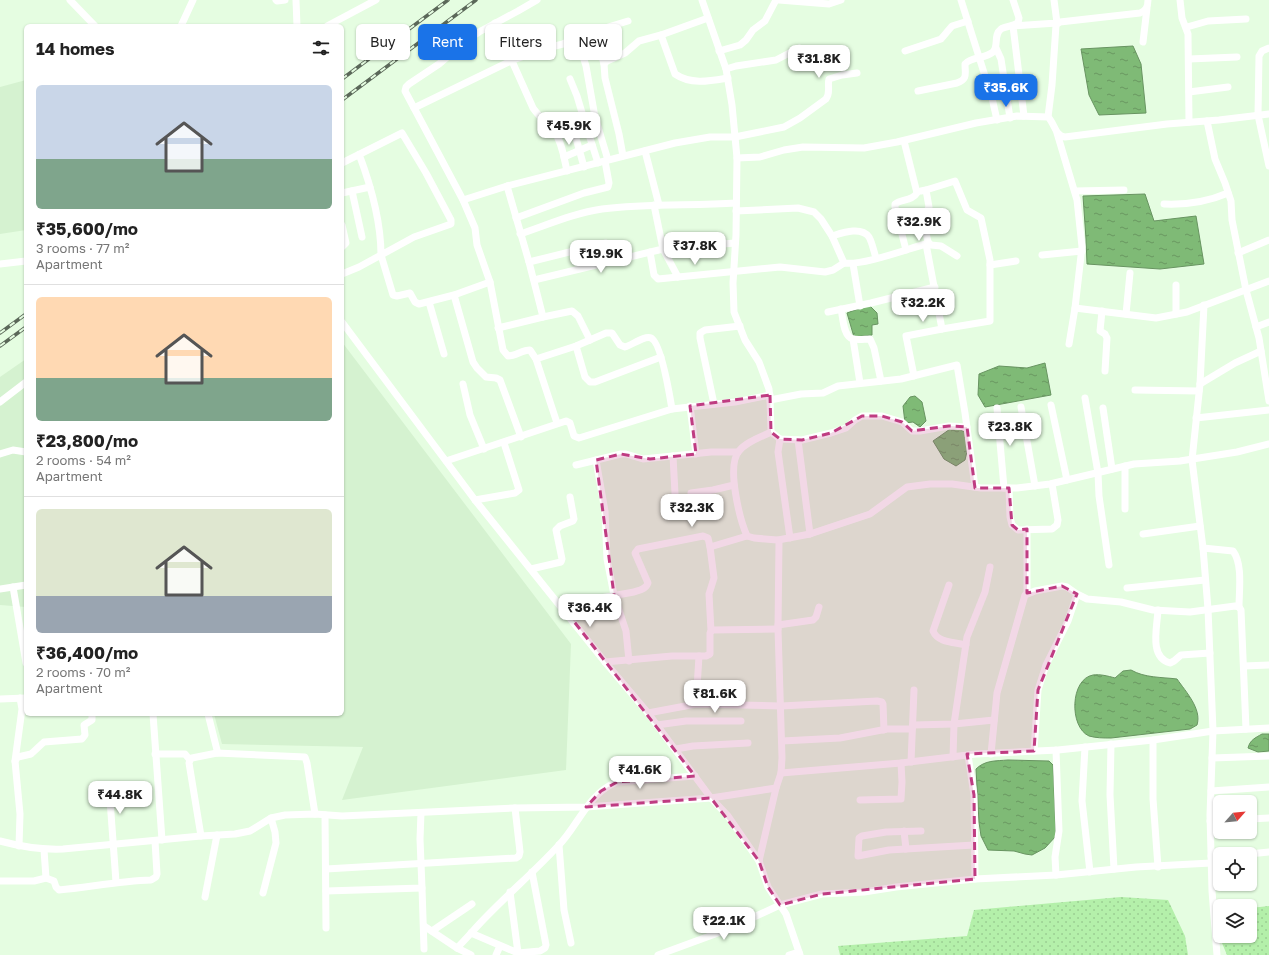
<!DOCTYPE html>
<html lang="en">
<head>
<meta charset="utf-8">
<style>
	body { margin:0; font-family:"Golos Text",sans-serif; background:#f2f2f2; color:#222; height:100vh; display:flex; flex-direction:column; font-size:15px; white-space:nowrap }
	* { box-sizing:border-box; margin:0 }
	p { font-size:13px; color:#767676 }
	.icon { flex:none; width:22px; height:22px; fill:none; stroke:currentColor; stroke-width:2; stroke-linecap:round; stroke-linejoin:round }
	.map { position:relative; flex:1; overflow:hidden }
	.details { position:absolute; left:24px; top:24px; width:320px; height:692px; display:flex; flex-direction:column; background:#fff; border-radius:6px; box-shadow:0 1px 3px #0004 }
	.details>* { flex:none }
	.banner { position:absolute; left:356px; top:24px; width:380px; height:36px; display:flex; gap:8px }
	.needle { width:26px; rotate:63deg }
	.fabs { position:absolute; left:1213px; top:795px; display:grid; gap:8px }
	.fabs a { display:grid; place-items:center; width:44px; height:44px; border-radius:6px; background:#fff; box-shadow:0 1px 3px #0004; font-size:20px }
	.price { position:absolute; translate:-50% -34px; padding:0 9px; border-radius:8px; background:#fff; color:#222; font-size:13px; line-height:26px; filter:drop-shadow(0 1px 2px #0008) }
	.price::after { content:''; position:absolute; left:50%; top:24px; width:12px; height:9px; margin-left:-6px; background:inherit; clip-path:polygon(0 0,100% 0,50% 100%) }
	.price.active { background:#1a73e8; color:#fff }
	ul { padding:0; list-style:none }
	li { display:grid; align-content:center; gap:8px; height:212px; padding:0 12px }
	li+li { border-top:1px solid #e0e0e0 }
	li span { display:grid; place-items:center; height:124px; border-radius:6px; color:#555 }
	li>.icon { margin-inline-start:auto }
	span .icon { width:72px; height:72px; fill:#fffc; stroke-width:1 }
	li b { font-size:17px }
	h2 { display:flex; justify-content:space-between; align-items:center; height:48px; padding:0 12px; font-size:17px }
	.pill { padding:0 14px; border-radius:6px; background:#fff; box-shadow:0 1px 3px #0004; font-size:14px; line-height:36px }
	.pill.active { background:#1a73e8; color:#fff }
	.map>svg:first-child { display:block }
	.built { fill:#d5f2d0 }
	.green { fill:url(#green-dots) }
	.water { fill:url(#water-ripples); stroke:#689461 }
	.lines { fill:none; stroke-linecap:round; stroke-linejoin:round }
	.minor { stroke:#fff; stroke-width:7 }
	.rail-casing { stroke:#5b6859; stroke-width:3.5 }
	.rail { stroke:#e5fde1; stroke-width:2; stroke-dasharray:6; stroke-linecap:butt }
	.marked { fill:#bf3c82; fill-opacity:0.2; stroke:#bf3c82; stroke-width:3; stroke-dasharray:8 5; stroke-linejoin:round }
</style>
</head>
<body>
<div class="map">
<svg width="1269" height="955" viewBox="0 0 1269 955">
	<defs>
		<pattern id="green-dots" width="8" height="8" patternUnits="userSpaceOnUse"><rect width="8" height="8" fill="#b4f0aa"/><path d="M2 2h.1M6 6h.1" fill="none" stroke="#9bcf93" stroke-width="1.8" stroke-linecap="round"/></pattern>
		<pattern id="water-ripples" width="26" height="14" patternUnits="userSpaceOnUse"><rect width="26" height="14" fill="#7fba76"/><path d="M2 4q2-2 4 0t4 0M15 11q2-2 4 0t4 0" fill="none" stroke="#699861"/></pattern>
	</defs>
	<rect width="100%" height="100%" fill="#e5fde1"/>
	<g class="built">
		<path d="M26,80V230L0,234V87Z"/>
		<path d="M342,342L571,644L566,770L342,800L363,747L222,744L214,714H342Z"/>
		<path d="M26,359V607L0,605V377Z"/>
	</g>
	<g class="green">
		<path d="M1121,897L1168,900L1185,936L1188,955H840L838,946L967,936L974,910Z"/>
		<path d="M1269,906V955H1227L1222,943L1223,936H1250V908Z"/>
	</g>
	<g class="water">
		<path d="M1133,46L1141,64L1146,113L1099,115L1089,95L1081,49Z"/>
		<path d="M1145,194L1154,221L1196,216L1204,264L1160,269L1087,264L1086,239L1083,196Z"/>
		<path d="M869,305L877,313L878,324L872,325V335L854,337L847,313Z"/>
		<path d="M1045,363L1051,395L985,407L978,395L979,374L999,366L1027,368Z"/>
		<path d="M915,396L922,402L926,421L920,427L913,422L905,423L903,406L910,397Z"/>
		<path d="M953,427L965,432L968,447L965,460L956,466L944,459L933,441Z"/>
		<path d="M1131,670C1145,678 1161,677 1177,679C1186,692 1202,709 1197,725L1190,729L1111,738C1103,738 1096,738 1089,736C1069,727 1070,679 1093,675C1100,674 1108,676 1115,678L1123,671Z"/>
		<path d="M1262,734H1269V751L1258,752L1248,748C1250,740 1255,738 1262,734Z"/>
		<path d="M1008,760L1049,761L1053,765L1056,836L1045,848L1032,855L1025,854L1014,851L988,850L981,836L979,822L976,769C985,760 996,761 1008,760Z"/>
	</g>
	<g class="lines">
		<g class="minor">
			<path d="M70,0L95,26"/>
			<path d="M276,0L277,1L285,0"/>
			<path d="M296,0L297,26"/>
			<path d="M537,0L518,11L479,32L467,40L439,64L409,84L406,87L405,91L463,200L475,228L477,245L490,282L503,350L508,356C516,356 522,350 530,350L536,359L557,423"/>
			<path d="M779,0L829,4L841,0"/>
			<path d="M961,0L992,98L997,120"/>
			<path d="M1180,0L1182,18L1188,34L1189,122"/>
			<path d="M495,23L533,108C539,117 548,123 554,131C562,142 564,158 567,171"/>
			<path d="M181,26L193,0"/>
			<path d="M327,26L376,0"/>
			<path d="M1187,27L1208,21L1246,19"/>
			<path d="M595,31L628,21"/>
			<path d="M661,35L708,18"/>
			<path d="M577,37L595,31L604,64"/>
			<path d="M1143,42L1147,8"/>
			<path d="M996,48L1001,59L1010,118"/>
			<path d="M1269,48L1262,51L1259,56L1258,115L1269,166"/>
			<path d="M719,51L740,45L746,40L753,30L765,21L776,0"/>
			<path d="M905,51L941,39L952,26L968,21"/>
			<path d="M1189,59L1237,57"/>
			<path d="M726,69L736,66L776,60L799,48"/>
			<path d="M918,91L957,83C968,79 965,74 965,64C972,56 985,59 993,52C999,46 993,35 1001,29C1005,26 1012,27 1018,23L1019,18L1013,0"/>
			<path d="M1189,92L1228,87"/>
			<path d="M414,108L513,60L547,48L563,44L577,37L586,66L595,117L608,160"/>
			<path d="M583,116L598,163"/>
			<path d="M1024,116L1013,26L1057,23L1054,0"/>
			<path d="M1048,117L1052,85L1056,25L1060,22L1140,13C1146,11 1148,7 1148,0"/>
			<path d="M571,120L584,167"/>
			<path d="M1207,121L1215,159L1225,183L1231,201L1232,220L1246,290L1259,338L1269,401"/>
			<path d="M550,126L583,116L577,96L570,79"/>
			<path d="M1057,133L1077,200L1082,247L1075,308L1156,318L1187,312L1269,281"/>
			<path d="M904,141L917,193C912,201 902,199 895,204V207L906,250"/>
			<path d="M645,151L659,205"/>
			<path d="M623,156L619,134L605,78L604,64L607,61L625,53L639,41L661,35L675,74C691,85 710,81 728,78"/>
			<path d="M564,157L592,145"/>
			<path d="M737,158L760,157L784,150L803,147L864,148L897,142L976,123L1017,116L1048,117C1055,124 1055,136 1065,137L1167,124L1219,120L1269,114"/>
			<path d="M342,163L402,133L426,173L451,220V224L414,237L381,255C381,220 371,186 359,154"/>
			<path d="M352,191L362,237"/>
			<path d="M921,191L926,190L929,207L923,219L928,242L931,245L941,246L957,256"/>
			<path d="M1075,191L1124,190"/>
			<path d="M342,193L370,187"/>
			<path d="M463,200L507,186L675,143L710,137H735L784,127L800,118L826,99C831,92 827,86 829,79L842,75L857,73"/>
			<path d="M1164,204C1187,205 1207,202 1228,193"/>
			<path d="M654,205L663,249L678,277"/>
			<path d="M736,211L798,208L814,212L821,219L832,236L844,263C862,266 907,249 926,244L942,329L990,321V260L981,218L967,210L955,181L926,190"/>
			<path d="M516,218L584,193L608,187L609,183L605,161"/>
			<path d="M342,225L346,243L342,247"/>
			<path d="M520,234C547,225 574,213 602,209C647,203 692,206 736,203"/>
			<path d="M832,236C842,233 861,226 869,237C872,242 874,252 876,258"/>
			<path d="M650,252L654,275L658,279L780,267L825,272L833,270L844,263"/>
			<path d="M1238,253L1269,240"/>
			<path d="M1042,255L1082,251"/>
			<path d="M529,262L606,243"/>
			<path d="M0,264L26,261"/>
			<path d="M853,264L860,306"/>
			<path d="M990,265L1016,261"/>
			<path d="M342,274L359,267L381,255L393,295L397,296L410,293L415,302L419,304L454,295L490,282"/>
			<path d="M534,280L663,249L735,243"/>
			<path d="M1176,285V314"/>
			<path d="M454,295L473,362L477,368L486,377L496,378L500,380L521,437"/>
			<path d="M429,302L444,354"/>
			<path d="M1204,305L1200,384L1192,460L1203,548L1208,609L1213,731L1269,728"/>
			<path d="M841,309C843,317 843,337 853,339C858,340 865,339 870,339L874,348L881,381"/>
			<path d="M1102,311L1100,331L1105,334L1107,338L1105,371"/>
			<path d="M828,312L871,303L935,287"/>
			<path d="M1126,314L1130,273"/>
			<path d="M543,317L572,311L578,316L590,340"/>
			<path d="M342,322L475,500L605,662L648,713L711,798L728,816L759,861L768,887L786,914L800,955"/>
			<path d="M1256,327L1269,322"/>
			<path d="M498,328L543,317L529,262L507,186"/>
			<path d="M853,339L860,383"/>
			<path d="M1069,344L1075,308"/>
			<path d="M576,346L585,377L590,382H595L661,357"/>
			<path d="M536,359L576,346L606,333H612L620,345L625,347C632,345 645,335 651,338C661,342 670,397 672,409"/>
			<path d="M914,376L906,336L942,329"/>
			<path d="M463,384L470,415L484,449"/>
			<path d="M1200,384L1235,363L1261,351"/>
			<path d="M1135,390L1199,391"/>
			<path d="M1085,398L1098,473L1099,496L1109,565"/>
			<path d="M770,400L801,394L823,393L838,386L901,379L957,365L965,413L975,487"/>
			<path d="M0,402L26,382"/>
			<path d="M714,404L700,338V333L705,330L740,326"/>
			<path d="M1051,405L1067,480"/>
			<path d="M690,406L696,454"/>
			<path d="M1021,407L1035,486"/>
			<path d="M997,408L1004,488"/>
			<path d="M1103,408L1112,469"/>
			<path d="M1196,418L1269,410"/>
			<path d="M771,432L780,439L802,440L831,433L846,428L855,420L862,416H882L902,422L912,431H920L949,426L967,427"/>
			<path d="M780,439L778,452L790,538"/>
			<path d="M798,440L810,534"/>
			<path d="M0,454L13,450L26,452"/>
			<path d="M596,460L605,511L607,559L614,595L626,631L629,661"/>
			<path d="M446,461L566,421L570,423L574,436L579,438L672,409L735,402L770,395"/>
			<path d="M576,465L621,454H626L643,459L673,456"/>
			<path d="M1125,466V509"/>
			<path d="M1009,488L1010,517L1012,525L1018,530L1052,529L1057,525L1058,520L1052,484"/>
			<path d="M691,493L713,490L734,485"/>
			<path d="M475,500L515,493L519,490L504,443"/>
			<path d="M676,512L673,456L711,452H738"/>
			<path d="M1027,529V593"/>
			<path d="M1143,534L1200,526"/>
			<path d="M778,540L810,534L870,514L907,487L930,484H952L981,488H1017L1050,484L1134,464L1180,461L1237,452L1269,444"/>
			<path d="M710,547L714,578L709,594L711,631"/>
			<path d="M1203,548L1233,551C1243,564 1239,591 1239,607"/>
			<path d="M531,569L561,562L562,559L556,530L560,526L573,521L574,519L570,497"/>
			<path d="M949,585L933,631C938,643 954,642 966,645"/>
			<path d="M13,587L26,663"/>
			<path d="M1127,588L1205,580"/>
			<path d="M0,589L26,585"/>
			<path d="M561,605L634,592C640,590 646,589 648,583L635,553L638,549L703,536L708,538L710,547L747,536"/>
			<path d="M1158,610C1157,628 1149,657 1170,663L1174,661L1181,655L1210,653"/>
			<path d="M778,625L813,620L816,617L819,607"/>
			<path d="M605,662L672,656H706L710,654V633L712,630L778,629"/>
			<path d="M1244,666L1269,665"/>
			<path d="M0,699L26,698"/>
			<path d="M696,704L699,656"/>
			<path d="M648,713L696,704L781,706L877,701L882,702L883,704L884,730"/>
			<path d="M153,714L162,840"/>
			<path d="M208,714L217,750V753"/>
			<path d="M657,725L686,721H741"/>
			<path d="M913,725L954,724L994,720"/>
			<path d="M1153,740V799L1158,867"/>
			<path d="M782,741L840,738L887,729H912"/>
			<path d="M1111,744L1110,795L1114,869"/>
			<path d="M1085,747L1082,801L1090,872"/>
			<path d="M676,749L693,746L748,743"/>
			<path d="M1034,751L1038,690L1046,665L1068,621L1077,594"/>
			<path d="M155,754H185L190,760"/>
			<path d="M991,754L997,693L1025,595L1035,591L1062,586L1067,587L1077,594L1087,599L1121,602L1153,610L1190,612L1235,606L1239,607L1241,610L1246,729"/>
			<path d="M968,755L974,795L975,879"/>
			<path d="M953,757L954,724L967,637L985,592L990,567"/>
			<path d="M1212,758L1269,756"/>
			<path d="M15,761L22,709L20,698"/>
			<path d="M911,762L914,690"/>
			<path d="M781,773L901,763L976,754L1058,750L1153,740L1213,731L1210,815L1212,891L1217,955"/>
			<path d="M109,786L116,882"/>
			<path d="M1211,791L1269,787"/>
			<path d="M860,800L901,799L902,782L901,763"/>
			<path d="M325,815L326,928"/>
			<path d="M1250,819L1269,818"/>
			<path d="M1210,821H1220"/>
			<path d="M904,831L906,849"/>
			<path d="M921,831L886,832L862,836L859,838L858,856L889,850L974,845"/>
			<path d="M201,836L189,763L190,760L192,758L217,753L305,757L307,763L315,814"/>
			<path d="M0,841C22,847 40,850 63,849L201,836L235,834L250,831L271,818L285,815L315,814L342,816L515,808L586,807L711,798L776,788L781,773L782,758L778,629L779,541L777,540L754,538L747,536C740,520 726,466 739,451C746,442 761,437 771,432L770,400L769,389L759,362L745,340L734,312L733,283L736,235L737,158L732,105L726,69L702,0"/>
			<path d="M559,845L564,910L571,943"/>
			<path d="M19,846L20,814L15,761L18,757L31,754L44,742L82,739L85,735L84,725L92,720V714"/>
			<path d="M1249,854L1269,852"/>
			<path d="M1211,856H1220"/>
			<path d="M759,861L776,788"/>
			<path d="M326,869L516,858L519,856L520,852L515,808"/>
			<path d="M1056,875L1055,857L1059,831L1056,750"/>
			<path d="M46,878L54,881L56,887L59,890C90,887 120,881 151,880L156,877L157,874L155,841"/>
			<path d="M0,881H34L46,878L44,850"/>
			<path d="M422,888L424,949"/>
			<path d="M326,891L422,888L420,839L421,813"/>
			<path d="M263,893L276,843L275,832L271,818"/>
			<path d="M205,897L217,835"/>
			<path d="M424,926L457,948L471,955"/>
			<path d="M432,931L472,904"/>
			<path d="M471,933L518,953L510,892"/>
			<path d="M457,948C467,938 476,927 486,917C509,893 535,871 558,846C578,826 588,793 617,782L695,776"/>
			<path d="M518,953L540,951L545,948L546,945L532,872"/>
			<path d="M496,955L500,946"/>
			<path d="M658,955L726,930L780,905L822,894L864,892L896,887L975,879L1056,875L1136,867L1211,863"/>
			<path d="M789,955L799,952"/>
		</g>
		<g class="rail-casing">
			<g id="rail">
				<path d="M342,79L448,0"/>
				<path d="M342,100L476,0"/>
				<path d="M0,333L26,314"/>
				<path d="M0,346L26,327"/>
			</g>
		</g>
		<use href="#rail" class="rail"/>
	</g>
	<path class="marked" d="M770,395L771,432L780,439L802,440L831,433L862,416H882L902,422L912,431L949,426L967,427L975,488H1009L1012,525L1018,530L1027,529V593L1062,586L1077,594L1038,690L1034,751L967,754L974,795L975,879L822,894L780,905L768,887L759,861L711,798L586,807L601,791L617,782L695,776L561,605L614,595L596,460L621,454L650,459L696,454L690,406Z"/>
</svg>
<div class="fabs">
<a><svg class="needle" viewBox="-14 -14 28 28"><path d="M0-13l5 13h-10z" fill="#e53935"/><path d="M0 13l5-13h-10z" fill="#767676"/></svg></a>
<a><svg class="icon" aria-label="locate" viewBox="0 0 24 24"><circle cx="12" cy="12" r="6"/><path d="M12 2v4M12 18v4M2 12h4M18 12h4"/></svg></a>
<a><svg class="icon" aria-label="layers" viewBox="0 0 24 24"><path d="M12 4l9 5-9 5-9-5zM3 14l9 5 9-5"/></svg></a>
</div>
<b class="price" style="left:819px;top:79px">₹31.8K</b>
<b class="price active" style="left:1006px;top:108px">₹35.6K</b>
<b class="price" style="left:569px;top:146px">₹45.9K</b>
<b class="price" style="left:919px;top:242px">₹32.9K</b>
<b class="price" style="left:695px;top:266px">₹37.8K</b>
<b class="price" style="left:601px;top:274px">₹19.9K</b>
<b class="price" style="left:923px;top:323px">₹32.2K</b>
<b class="price" style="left:1010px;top:447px">₹23.8K</b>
<b class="price" style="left:692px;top:528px">₹32.3K</b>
<b class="price" style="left:590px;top:628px">₹36.4K</b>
<b class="price" style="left:715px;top:714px">₹81.6K</b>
<b class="price" style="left:640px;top:790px">₹41.6K</b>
<b class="price" style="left:120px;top:815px">₹44.8K</b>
<b class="price" style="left:724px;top:941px">₹22.1K</b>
<div class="banner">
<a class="pill">Buy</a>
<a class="pill active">Rent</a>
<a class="pill">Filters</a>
<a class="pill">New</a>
</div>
<section class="details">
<h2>14 homes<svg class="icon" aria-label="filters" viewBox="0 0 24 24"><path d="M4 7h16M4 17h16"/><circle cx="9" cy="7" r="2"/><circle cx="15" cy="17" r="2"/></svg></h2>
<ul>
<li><span style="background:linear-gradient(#c9d6e8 60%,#7fa58c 0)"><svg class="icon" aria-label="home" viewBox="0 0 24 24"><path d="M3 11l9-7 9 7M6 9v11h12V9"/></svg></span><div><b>₹35,600/mo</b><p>3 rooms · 77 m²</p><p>Apartment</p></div></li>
<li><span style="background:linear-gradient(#ffd9b3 65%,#7fa58c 0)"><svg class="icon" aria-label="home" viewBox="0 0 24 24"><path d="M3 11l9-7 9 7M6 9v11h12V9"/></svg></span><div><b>₹23,800/mo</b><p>2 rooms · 54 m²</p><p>Apartment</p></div></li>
<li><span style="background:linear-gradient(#dfe7d0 70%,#9aa5b1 0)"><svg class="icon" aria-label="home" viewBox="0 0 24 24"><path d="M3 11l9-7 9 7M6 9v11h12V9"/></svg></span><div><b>₹36,400/mo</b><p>2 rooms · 70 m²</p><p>Apartment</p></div></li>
</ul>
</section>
</div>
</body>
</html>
